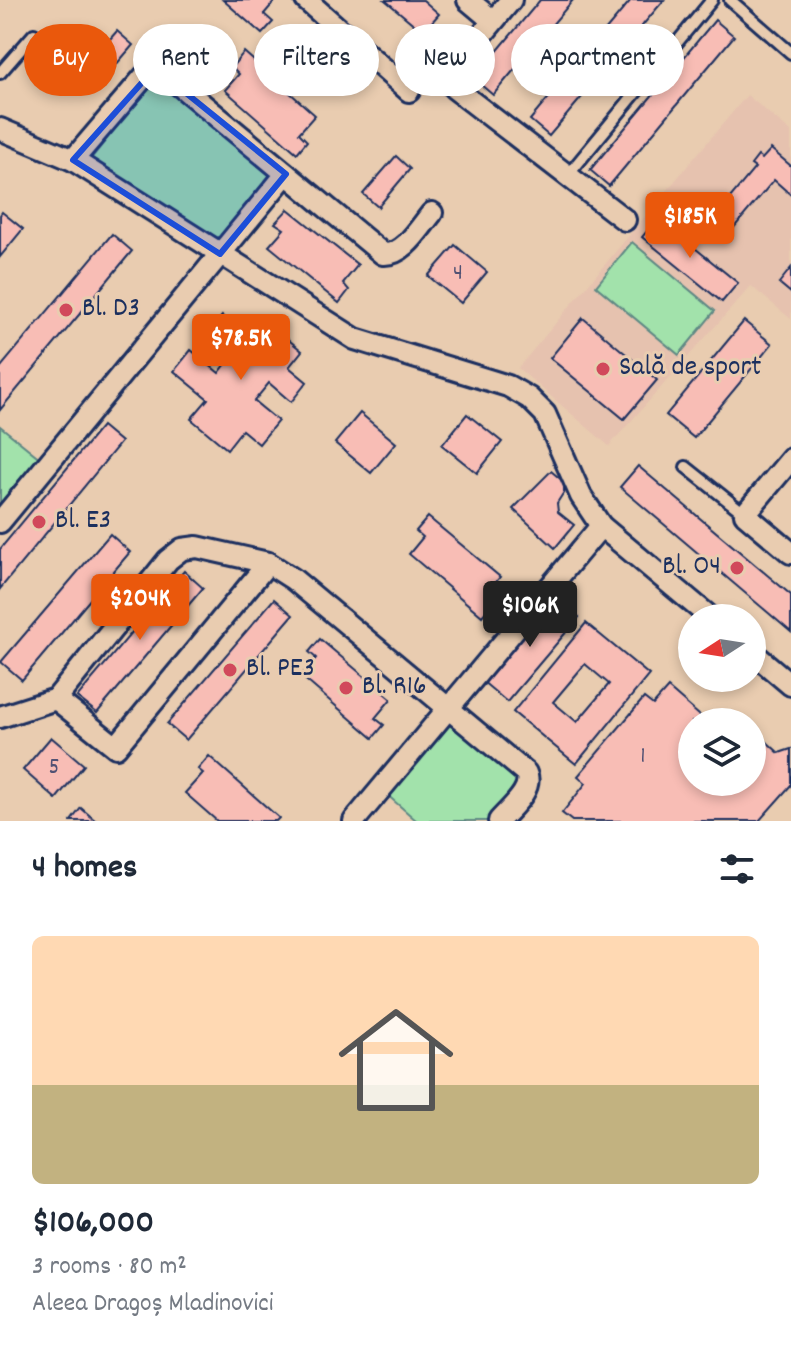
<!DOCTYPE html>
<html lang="en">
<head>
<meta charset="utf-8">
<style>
	body { margin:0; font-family:Dekko,sans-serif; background:#f2f2f3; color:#1f2937; height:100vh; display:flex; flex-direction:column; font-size:30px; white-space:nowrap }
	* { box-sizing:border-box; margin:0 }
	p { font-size:26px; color:#747a83 }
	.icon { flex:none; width:44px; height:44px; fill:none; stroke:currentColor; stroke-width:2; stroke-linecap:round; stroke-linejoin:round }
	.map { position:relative; height:821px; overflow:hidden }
	.drawer { display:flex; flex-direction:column; background:#fff; flex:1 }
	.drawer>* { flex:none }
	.hud { position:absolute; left:24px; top:24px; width:744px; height:72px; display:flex; gap:16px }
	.needle { width:52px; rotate:258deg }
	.controls { position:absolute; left:678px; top:604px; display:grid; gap:16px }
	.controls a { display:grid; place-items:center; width:88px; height:88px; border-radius:50%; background:#fff; box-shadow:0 4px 12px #0003; font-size:40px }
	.price { position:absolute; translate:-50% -68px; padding:0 18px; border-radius:8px; background:#ea580c; color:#fff; font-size:26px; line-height:52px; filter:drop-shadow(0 2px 4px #0008) }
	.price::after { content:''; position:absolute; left:50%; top:48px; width:24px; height:18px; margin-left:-12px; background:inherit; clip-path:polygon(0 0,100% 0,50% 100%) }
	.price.current { background:#222; color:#fff }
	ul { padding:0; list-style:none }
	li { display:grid; align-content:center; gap:16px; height:424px; padding:0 32px }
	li+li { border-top:2px solid #e0e1e3 }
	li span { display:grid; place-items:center; height:248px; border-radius:12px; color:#555 }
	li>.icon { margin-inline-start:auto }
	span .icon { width:144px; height:144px; fill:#fffc; stroke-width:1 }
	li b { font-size:34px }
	h2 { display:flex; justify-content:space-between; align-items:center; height:96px; padding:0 32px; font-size:34px }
	.pill { padding:0 28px; border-radius:36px; background:#fff; box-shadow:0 4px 12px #0003; font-size:28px; line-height:72px }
	.pill.current { background:#ea580c; color:#fff }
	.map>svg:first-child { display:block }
	.built { fill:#e6c2af }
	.green { fill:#a2e2ab; stroke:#5e8884; stroke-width:2 }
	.building { fill:#f8bdb5; stroke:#1b2f5e; stroke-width:2; fill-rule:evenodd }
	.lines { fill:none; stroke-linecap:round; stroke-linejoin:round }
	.lane-casing { stroke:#1b2f5e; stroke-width:16 }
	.street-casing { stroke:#1b2f5e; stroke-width:26 }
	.lane { stroke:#e9ccb0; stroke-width:10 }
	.street { stroke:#e9ccb0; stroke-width:20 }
	.marked { fill:#1d4ed8; fill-opacity:0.2; stroke:#1d4ed8; stroke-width:6; stroke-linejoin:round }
	.poi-dot { fill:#d1495b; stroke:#e9ccb0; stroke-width:3 }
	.labels { text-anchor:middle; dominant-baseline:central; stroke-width:6; stroke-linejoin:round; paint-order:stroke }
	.number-label { font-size:24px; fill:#525274 }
	.poi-label { font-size:28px; fill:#1b2f5e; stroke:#e9ccb0; text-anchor:start }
</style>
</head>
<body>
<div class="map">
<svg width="791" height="821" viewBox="0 0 791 821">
	<rect width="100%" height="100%" fill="#e9ccb0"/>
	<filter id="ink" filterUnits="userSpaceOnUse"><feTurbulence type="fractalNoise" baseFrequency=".0125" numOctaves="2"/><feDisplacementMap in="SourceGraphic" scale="16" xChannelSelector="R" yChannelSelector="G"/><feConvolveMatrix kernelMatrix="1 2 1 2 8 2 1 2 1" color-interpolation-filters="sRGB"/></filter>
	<g filter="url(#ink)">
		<path class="built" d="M747,95L791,132V319L751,286L609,446L518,368Z"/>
		<g class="green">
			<path d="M156,77L278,175L222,244L91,159Z"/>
			<path d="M632,242L715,311L679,355L596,286Z"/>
			<path d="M0,426L47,464L0,522Z"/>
			<path d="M450,719L523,781L489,821H417L386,794Z"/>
		</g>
		<g class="building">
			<path d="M223,0H276L264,14L273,22L262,34Z"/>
			<path d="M385,0H423L439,14L423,32Z"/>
			<path d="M540,0H573L493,95L474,79Z"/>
			<path d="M631,0H664L549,136L530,120Z"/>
			<path d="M715,20L734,36L609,186L590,170Z"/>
			<path d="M117,31L133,45L97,87L81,72Z"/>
			<path d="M244,52L315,115L299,133L307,141L297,153L225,90L239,74L232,67Z"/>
			<path d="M771,149L791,166V195L774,180L726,237L709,223L755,168L751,165L758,156L762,159Z"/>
			<path d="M396,156L410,169L378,207L363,194Z"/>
			<path d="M288,209L358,265L343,283L349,290L339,303L269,246L284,229L275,223Z"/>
			<path d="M2,212L23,229L0,257V215Z"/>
			<path d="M658,218L738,283L722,302L642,237Z"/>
			<path d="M112,234L132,251L0,410V368Z"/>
			<path d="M455,245L487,272L461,303L428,276Z"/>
			<path d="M791,268V293L779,283Z"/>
			<path d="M222,316L258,345L273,327L302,351L289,367L307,382L291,402L269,383L254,401L278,421L259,444L242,430L227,449L191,419L208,399L174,371L191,350L219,373L232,356L206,335Z"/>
			<path d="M583,318L657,380L624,419L550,358Z"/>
			<path d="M744,321L772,344L694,438L666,415Z"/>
			<path d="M360,413L396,443L371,473L335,443Z"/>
			<path d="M467,414L502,442L477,473L442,445Z"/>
			<path d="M102,426L121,442L0,589V549Z"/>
			<path d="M638,466L791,595V632L620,487Z"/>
			<path d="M551,471L564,482V492L557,503L558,512L574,525L555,548L513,509Z"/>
			<path d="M428,517L500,577L487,593L496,600L482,616L409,554L423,537L416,531Z"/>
			<path d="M110,534L130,552L22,680L1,662Z"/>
			<path d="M184,571L203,588L97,713L77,697Z"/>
			<path d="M554,596L579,617L507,702L482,681Z"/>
			<path d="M274,599L293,615L186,740L167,724Z"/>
			<path d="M586,623L649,675L576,764L513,712ZM585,664L609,684L577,722L553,702Z"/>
			<path d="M320,639L391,699L375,718L384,725L373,738L301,676L316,658L309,652Z"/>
			<path d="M668,688L707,722H692V782H752V760L767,742L779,753L791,749V785L759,821H572L562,813L586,783L578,776L644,698L653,705Z"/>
			<path d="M51,737L84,765L56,799L23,770Z"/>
			<path d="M209,756L279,818L276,821H217L185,793L203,773L198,769Z"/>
			<path d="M81,808L96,821H71Z"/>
		</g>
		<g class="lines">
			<g class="lane-casing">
				<g id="lane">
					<path d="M730,0L791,53"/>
					<path d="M0,73L34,34"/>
					<path d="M568,175L712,0"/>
					<path d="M686,467L745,514"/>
				</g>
			</g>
			<g class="street-casing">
				<g id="street">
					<path d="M306,0L409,91"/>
					<path d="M468,0L493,21"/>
					<path d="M511,0L452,71L450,79L454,88L625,220"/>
					<path d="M0,129L73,160L355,339L508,386L529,398L545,414L581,496L601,526L711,618"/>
					<path d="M73,160L149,71L155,68L161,70L383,254C404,256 420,227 432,213"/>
					<path d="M791,459L745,514L791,553"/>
					<path d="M0,522L286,174"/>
					<path d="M752,652L791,685"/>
					<path d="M56,699L116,747L268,563"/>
					<path d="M0,717L56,699L168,560L182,549L197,547L268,563L293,579L526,773C534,790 510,808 499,821"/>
					<path d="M354,821L601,526"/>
				</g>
			</g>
			<use href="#lane" class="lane"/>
			<use href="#street" class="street"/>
		</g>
	</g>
	<path class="marked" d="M155,68L286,174L220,254L73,160Z"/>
	<g class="poi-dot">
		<circle cx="66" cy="310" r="8"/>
		<circle cx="603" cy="369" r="8"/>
		<circle cx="39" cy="522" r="8"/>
		<circle cx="737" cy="568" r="8"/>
		<circle cx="230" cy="670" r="8"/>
		<circle cx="346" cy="688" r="8"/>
	</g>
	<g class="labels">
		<g class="number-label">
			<text x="458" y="274">4</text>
			<text x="643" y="757">1</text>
			<text x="54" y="768">5</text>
		</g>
		<g class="poi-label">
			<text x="82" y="310">Bl. D3</text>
			<text x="619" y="369">Sală de sport</text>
			<text x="55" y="522">Bl. E3</text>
			<text x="721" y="568" text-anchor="end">Bl. O4</text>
			<text x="246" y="670">Bl. PE3</text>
			<text x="362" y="688">Bl. R16</text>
		</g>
	</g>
</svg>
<div class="controls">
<a><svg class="needle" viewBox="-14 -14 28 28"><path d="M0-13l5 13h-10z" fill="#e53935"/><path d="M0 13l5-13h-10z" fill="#747a83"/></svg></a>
<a><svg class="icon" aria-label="layers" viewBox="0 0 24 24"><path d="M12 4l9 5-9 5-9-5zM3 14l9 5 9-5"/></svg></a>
</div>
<b class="price" style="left:690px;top:260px">$185K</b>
<b class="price" style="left:241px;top:382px">$78.5K</b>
<b class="price" style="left:140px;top:642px">$204K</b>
<b class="price current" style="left:530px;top:649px">$106K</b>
<div class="hud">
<a class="pill current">Buy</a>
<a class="pill">Rent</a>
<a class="pill">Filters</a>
<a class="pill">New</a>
<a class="pill">Apartment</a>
</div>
</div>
<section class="drawer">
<h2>4 homes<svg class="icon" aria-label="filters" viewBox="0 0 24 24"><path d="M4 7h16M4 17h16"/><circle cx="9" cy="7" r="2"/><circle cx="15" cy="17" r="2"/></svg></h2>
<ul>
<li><span style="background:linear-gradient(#ffd9b3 60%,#c2b280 0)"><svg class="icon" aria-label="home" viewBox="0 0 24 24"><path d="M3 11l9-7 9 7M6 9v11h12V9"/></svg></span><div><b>$106,000</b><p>3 rooms · 80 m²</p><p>Aleea Dragoș Mladinovici</p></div></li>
</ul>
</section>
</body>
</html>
